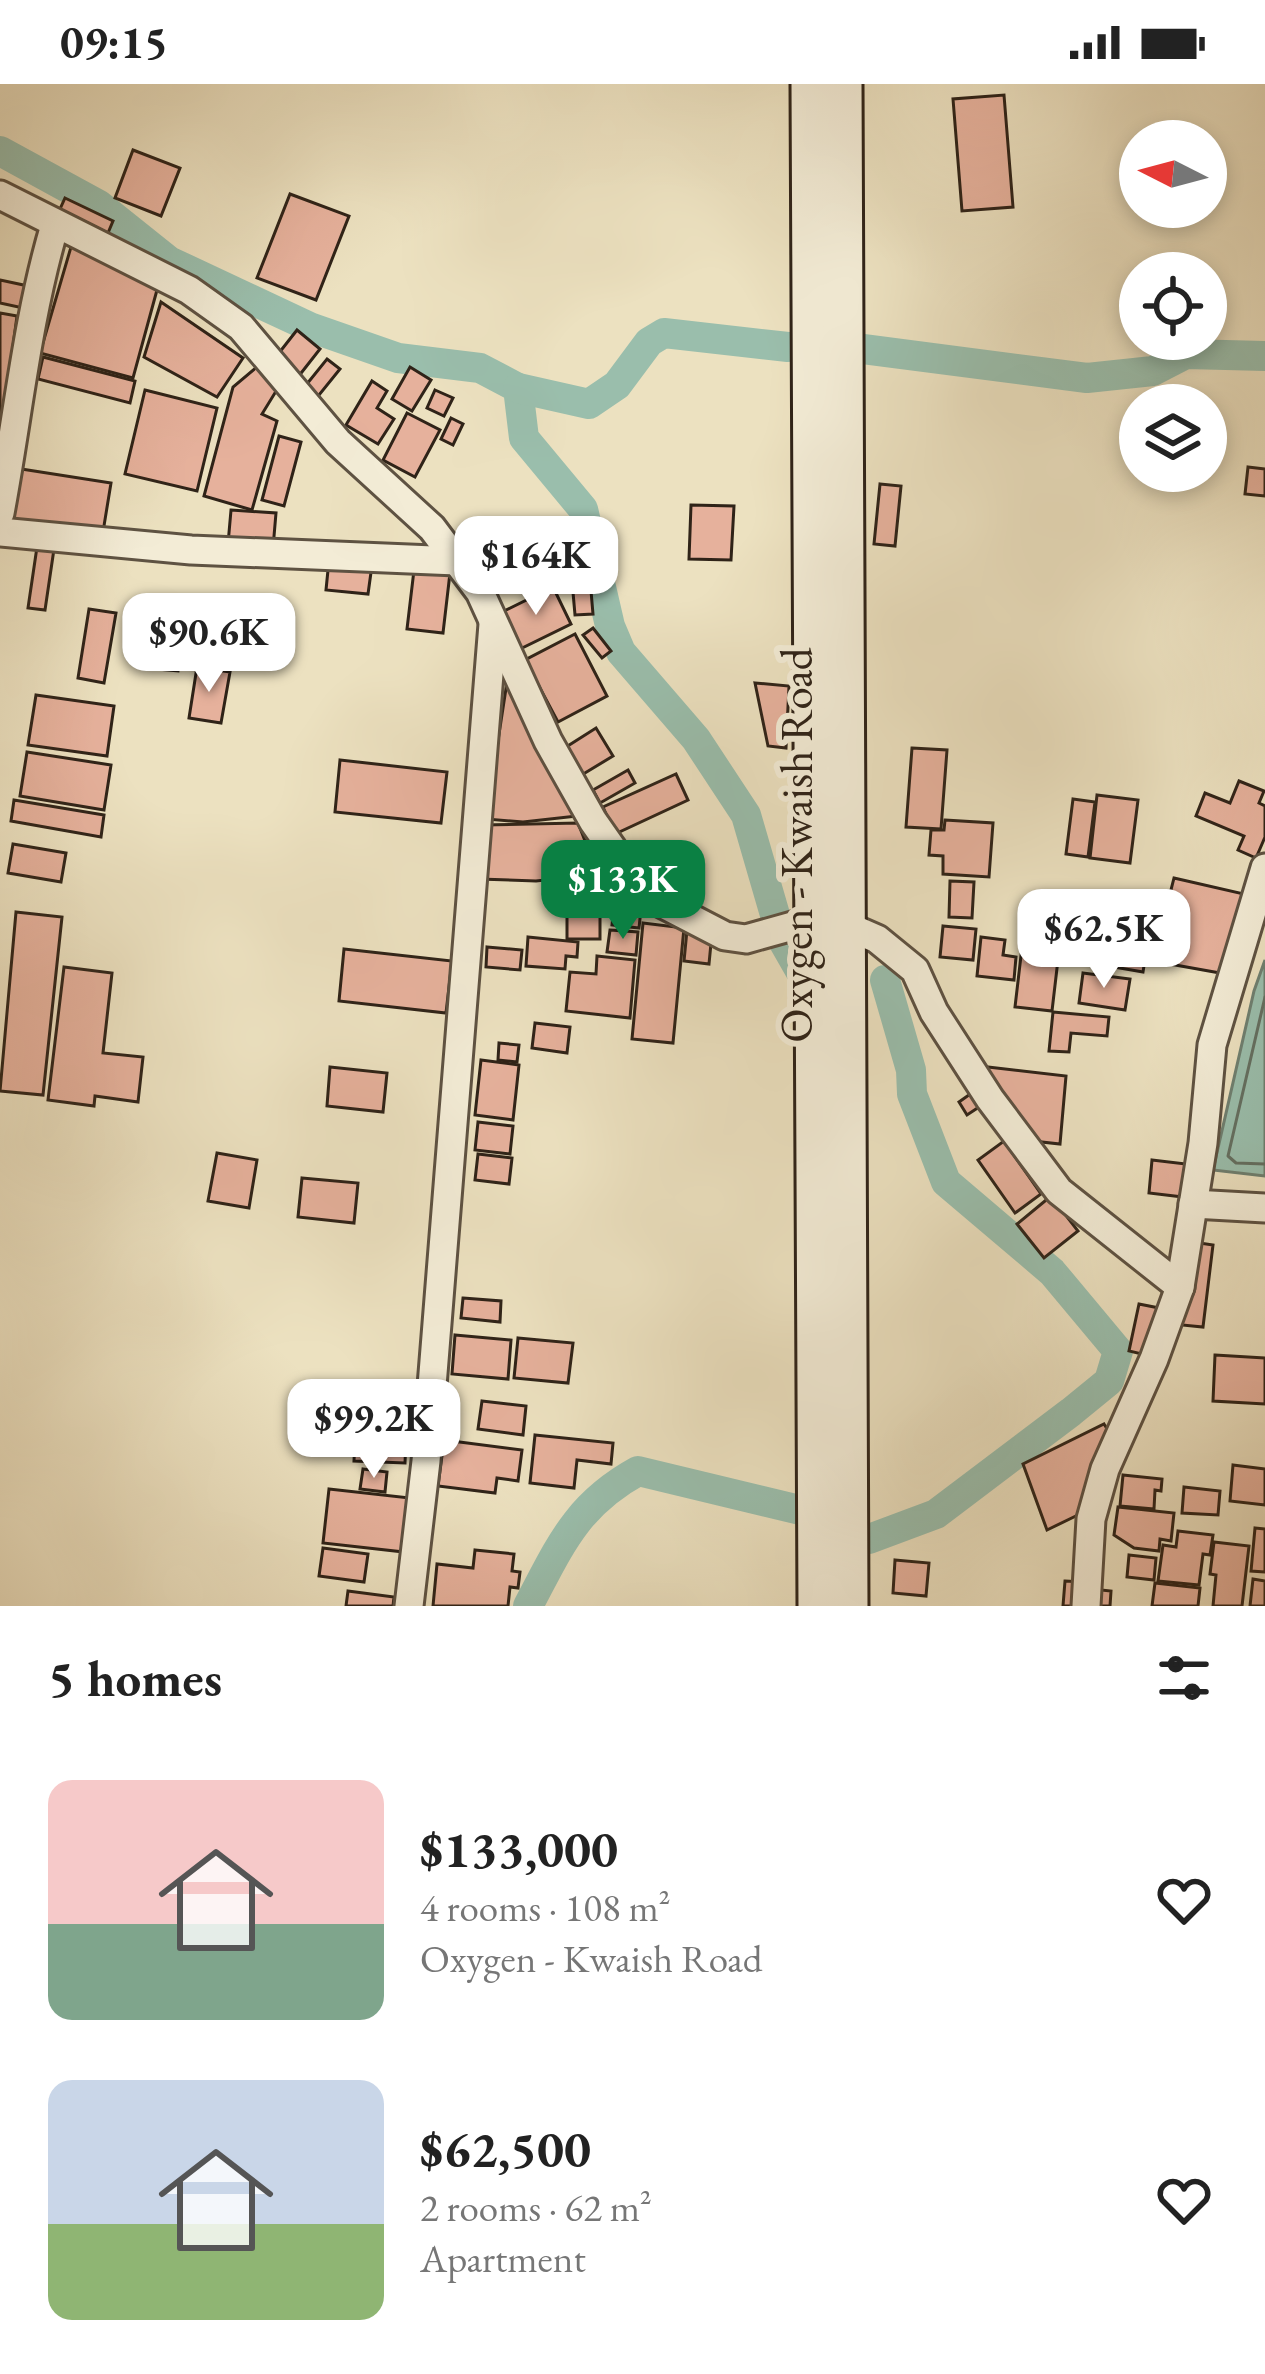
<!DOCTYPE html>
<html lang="en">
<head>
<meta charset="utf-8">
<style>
	body { margin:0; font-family:"EB Garamond",serif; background:#f2f2f2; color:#222; height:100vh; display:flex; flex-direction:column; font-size:45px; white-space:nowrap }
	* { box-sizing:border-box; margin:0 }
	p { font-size:39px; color:#767676 }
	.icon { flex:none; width:66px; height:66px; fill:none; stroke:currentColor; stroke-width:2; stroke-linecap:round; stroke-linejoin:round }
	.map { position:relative; height:1522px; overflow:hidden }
	.side { display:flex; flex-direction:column; background:#fff; flex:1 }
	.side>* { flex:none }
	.needle { width:78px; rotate:276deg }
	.controls { position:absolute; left:1119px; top:36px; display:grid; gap:24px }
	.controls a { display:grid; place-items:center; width:108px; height:108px; border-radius:50%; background:#fff; box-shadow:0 6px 18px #0003; font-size:60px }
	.price { position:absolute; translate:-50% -102px; padding:0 27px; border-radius:24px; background:#fff; color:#222; font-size:39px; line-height:78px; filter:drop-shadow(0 3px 6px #0008) }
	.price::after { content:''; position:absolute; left:50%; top:72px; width:36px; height:27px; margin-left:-18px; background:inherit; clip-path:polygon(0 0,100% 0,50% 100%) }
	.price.selected { background:#0b8043; color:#fff }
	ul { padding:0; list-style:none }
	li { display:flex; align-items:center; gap:36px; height:300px; padding:0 48px }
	li span { display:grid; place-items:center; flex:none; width:336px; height:240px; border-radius:24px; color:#555 }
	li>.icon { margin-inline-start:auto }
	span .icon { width:144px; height:144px; fill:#fffc; stroke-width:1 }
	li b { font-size:51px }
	h2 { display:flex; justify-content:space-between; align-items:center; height:144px; padding:0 48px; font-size:51px }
	.status { display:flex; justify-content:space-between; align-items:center; height:84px; padding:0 60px; background:#fff; direction:ltr }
	.status svg { height:33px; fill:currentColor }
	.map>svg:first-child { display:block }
	.water { fill:#9abeac; stroke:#6f8071; stroke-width:3 }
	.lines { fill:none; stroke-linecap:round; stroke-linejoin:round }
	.shore { stroke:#647062; stroke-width:3 }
	.canal { stroke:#9abeac; stroke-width:30 }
	.building { fill:#e6b19c; stroke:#2f2318; stroke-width:3 }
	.minor-casing { stroke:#5e5242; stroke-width:33 }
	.secondary-casing { stroke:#2f2318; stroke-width:45 }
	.minor { stroke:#f3ecd6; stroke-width:27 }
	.secondary { stroke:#f3ecd6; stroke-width:39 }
	.labels { text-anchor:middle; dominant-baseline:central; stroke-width:12; stroke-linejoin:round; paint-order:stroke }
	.street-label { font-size:45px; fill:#2f2318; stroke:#f3ecd6 }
</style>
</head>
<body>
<div class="status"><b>09:15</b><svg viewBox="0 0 49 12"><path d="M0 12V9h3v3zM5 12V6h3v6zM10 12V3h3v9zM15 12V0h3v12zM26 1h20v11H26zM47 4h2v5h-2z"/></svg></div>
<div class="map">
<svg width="1265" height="1522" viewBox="0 0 1265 1522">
	<rect width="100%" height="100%" fill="#ece1c0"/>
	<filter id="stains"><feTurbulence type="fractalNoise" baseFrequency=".00167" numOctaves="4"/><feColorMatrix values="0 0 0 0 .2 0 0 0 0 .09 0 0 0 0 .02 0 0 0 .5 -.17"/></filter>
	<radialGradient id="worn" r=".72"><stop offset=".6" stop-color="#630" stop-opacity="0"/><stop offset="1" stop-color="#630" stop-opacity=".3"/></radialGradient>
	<path class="water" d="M1265,876V1092L1213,1086L1254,907Z"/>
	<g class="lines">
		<path class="shore" d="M1265,913L1228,1072L1236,1079L1265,1080"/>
		<g class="canal">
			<path d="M0,67L99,121L169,177L312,244L398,274L480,284L518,304L524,354L583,425L610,542L621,568L696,655L746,731L782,855L802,890"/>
			<path d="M863,265L1087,294L1153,287L1186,270L1265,272"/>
			<path d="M518,304L589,320L617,301L649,258L664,249L788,263"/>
			<path d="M869,1455L936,1430L1071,1328L1109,1297L1118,1267L1052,1188L946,1098L912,1010L911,986L885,896"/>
			<path d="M528,1522C560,1462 576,1421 638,1387L800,1426"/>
		</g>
	</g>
	<g class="building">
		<path d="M1004,11L1013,123L962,127L953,15Z"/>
		<path d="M133,66L180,84L161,132L115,114Z"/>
		<path d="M290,110L349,132L316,216L257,194Z"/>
		<path d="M65,114L113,137L108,149L60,125Z"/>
		<path d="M71,163L113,174L111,182L160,195L133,294L40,269Z"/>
		<path d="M0,196L28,202L23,224L0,219Z"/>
		<path d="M161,218L243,274L217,313L144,273Z"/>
		<path d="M0,229L17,232L0,360Z"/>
		<path d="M297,246L320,265L298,293L275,274Z"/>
		<path d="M43,273L135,297L130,319L38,295Z"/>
		<path d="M327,275L340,285L315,316L302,306Z"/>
		<path d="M258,282L278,304L262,330L277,337L252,426L204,412L233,303Z"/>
		<path d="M410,283L431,296L412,327L392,315Z"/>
		<path d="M372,297L387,307L377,324L394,335L378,360L346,341Z"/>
		<path d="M145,306L217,324L197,407L125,390Z"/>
		<path d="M435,306L453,314L444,332L427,324Z"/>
		<path d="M407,329L440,346L415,393L383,376Z"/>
		<path d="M451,334L463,340L453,361L441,355Z"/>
		<path d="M279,352L301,358L284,422L262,416Z"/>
		<path d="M1248,383L1265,385V412L1245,410Z"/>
		<path d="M15,384L111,399L102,454L6,439Z"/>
		<path d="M880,400L901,402L895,462L874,460Z"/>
		<path d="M691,421L734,422L731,476L689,475Z"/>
		<path d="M231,426L276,429L273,464L228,460Z"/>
		<path d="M37,463L54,465L45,526L28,524Z"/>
		<path d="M588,472L593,530L575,531L570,474Z"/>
		<path d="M329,476L372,481L368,510L326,506Z"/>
		<path d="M414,486L450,489L443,549L407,545Z"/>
		<path d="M553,503L571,540L518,566L500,529Z"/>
		<path d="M89,525L116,529L104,599L78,594Z"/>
		<path d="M217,539L246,544L239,581L210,576Z"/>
		<path d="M593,544L611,567L602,574L583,551Z"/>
		<path d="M575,550L607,612L558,638L525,576Z"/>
		<path d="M157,560L181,563L178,587L155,585Z"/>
		<path d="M197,583L230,588L221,639L189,634Z"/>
		<path d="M507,598L577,732L523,738L486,735Z"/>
		<path d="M755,599L789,602L786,664L768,662Z"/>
		<path d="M36,611L114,622L107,672L28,661Z"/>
		<path d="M596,644L613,672L580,692L563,665Z"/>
		<path d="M912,664L947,666L941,745L906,743Z"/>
		<path d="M27,668L111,681L104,726L20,712Z"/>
		<path d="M340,676L447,688L441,739L335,728Z"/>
		<path d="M628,686L635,699L600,719L593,706Z"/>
		<path d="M676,690L688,716L615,750L603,723Z"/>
		<path d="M1239,697L1264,707L1259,719L1265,722V753L1256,774L1238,766L1244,752L1196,732L1205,709L1230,719Z"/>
		<path d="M1097,711L1138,716L1130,779L1090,774Z"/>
		<path d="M1073,715L1095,718L1088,773L1066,770Z"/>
		<path d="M14,716L104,731L101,753L11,737Z"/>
		<path d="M945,736L993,739L989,793L943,790V772L929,771L931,746H944Z"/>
		<path d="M578,739L598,790L536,797L479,795L482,741Z"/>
		<path d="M13,760L66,769L61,798L8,789Z"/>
		<path d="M1174,794L1244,810L1220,889L1153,877Z"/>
		<path d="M598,795L599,827L565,829L564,796Z"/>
		<path d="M614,795L632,797L641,822L611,820Z"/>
		<path d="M950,797L974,798L972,834L949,833Z"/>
		<path d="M614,822L641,825L639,844L612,841Z"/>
		<path d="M16,828L62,833L43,1011L0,1007Z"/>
		<path d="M600,829V855H567V830Z"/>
		<path d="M1100,829L1151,838L1143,888L1091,879Z"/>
		<path d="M643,839L684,844L673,959L632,955Z"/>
		<path d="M943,842L976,845L973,876L940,873Z"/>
		<path d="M610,846L638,848L636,871L607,868Z"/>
		<path d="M687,846L712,849L709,880L684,877Z"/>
		<path d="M1024,846L1061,850L1052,927L1015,923Z"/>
		<path d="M528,853L578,858L577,873L566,872L565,885L526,882Z"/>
		<path d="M981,853L1005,856L1003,871L1016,873L1014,896L977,892Z"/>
		<path d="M487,863L522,866L520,886L486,883Z"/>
		<path d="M344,865L452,877L446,929L339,917Z"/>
		<path d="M597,872L635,876L630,934L566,927L570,888L596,890Z"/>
		<path d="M64,883L112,889L103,969L143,973L138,1018L95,1012L94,1022L48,1016Z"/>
		<path d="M1083,889L1130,895L1125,926L1079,919Z"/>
		<path d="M1053,928L1109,933L1107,952L1071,949L1069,968L1049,967Z"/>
		<path d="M535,939L570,943L567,969L532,964Z"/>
		<path d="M499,959L519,961L517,978L498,976Z"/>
		<path d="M481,976L519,981L513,1036L475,1031Z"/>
		<path d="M330,983L387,989L383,1028L327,1022Z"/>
		<path d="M988,983L1066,992L1060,1060L1033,1057L987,994Z"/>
		<path d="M973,1008L982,1021L967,1031L959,1018Z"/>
		<path d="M478,1038L513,1042L510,1070L475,1066Z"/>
		<path d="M1004,1057L1041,1110L1015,1129L978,1076Z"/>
		<path d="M217,1069L257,1076L249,1124L208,1117Z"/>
		<path d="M478,1070L512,1074L509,1100L475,1096Z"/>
		<path d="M1152,1076L1186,1080L1183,1113L1149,1109Z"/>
		<path d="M302,1094L358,1099L354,1139L298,1133Z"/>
		<path d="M1051,1112L1078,1147L1044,1174L1017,1140Z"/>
		<path d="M1193,1158L1213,1161L1203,1243L1182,1241Z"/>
		<path d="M463,1214L501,1217L500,1238L461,1234Z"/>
		<path d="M1139,1220L1159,1224L1150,1272L1129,1267Z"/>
		<path d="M455,1251L511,1256L508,1295L452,1290Z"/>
		<path d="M518,1254L573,1259L568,1299L514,1294Z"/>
		<path d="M1215,1271L1265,1274V1320L1213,1317Z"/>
		<path d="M482,1317L526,1322L523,1351L478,1345Z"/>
		<path d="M1104,1340L1111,1351L1082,1429L1047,1446L1023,1380Z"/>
		<path d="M535,1351L613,1359L611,1380L577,1376L574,1404L530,1399Z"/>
		<path d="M355,1352L406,1355L405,1379L354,1377Z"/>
		<path d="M444,1356L522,1366L518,1397L497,1394L495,1409L438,1402Z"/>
		<path d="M1233,1381L1265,1385V1421L1230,1417Z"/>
		<path d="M363,1385L387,1388L385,1408L360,1405Z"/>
		<path d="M1123,1391L1162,1395L1161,1407L1155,1406L1154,1425L1120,1422Z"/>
		<path d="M1184,1403L1220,1407L1218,1431L1182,1429Z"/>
		<path d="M329,1405L410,1414L404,1468L323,1459Z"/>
		<path d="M1118,1423L1174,1429L1171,1457L1160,1455L1159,1467L1134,1464L1114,1451Z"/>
		<path d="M1255,1444L1265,1445V1488L1251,1487Z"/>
		<path d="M1178,1447L1213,1451L1210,1471L1203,1470L1199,1501L1158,1497L1163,1461L1176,1463Z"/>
		<path d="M1214,1458L1249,1462L1242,1522H1213L1216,1491L1210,1490Z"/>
		<path d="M323,1464L368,1470L364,1498L319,1492Z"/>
		<path d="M475,1466L514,1470L512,1487L520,1488L518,1504L510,1503L508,1522H433L437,1480L473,1484Z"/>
		<path d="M1129,1471L1156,1474L1154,1496L1127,1493Z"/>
		<path d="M895,1476L929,1479L926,1512L893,1509Z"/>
		<path d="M1253,1495L1265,1497V1522H1250Z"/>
		<path d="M1065,1497L1082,1498L1081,1522H1063Z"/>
		<path d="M1155,1499L1200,1504L1198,1522H1152Z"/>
		<path d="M1092,1505L1111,1507L1110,1522H1090Z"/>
		<path d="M348,1507L394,1513L393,1522H346Z"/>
	</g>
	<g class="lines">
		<g class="minor-casing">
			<g id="minor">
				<path d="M0,111L189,206L241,243L338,358L432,444L480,508L548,657L593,737L644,810L725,852L746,855L814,836L845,841L877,855L915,886L934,928L990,1015L1059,1107L1180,1203"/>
				<path d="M0,429C18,333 27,235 55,141"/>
				<path d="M0,448L191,466L457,477"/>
				<path d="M1193,1120L1265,1124"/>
				<path d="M409,1522L426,1377L493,540"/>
				<path d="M1086,1522L1091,1435L1105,1385L1154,1275L1180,1203L1203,1059L1212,961L1265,784"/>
			</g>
		</g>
		<g class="secondary-casing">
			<g id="secondary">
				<path d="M811,0L818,1522"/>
				<path d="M842,0L848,1522"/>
			</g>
		</g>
		<use href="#minor" class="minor"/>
		<use href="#secondary" class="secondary"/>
	</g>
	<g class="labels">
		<g class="street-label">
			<text transform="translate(796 761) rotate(-90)">Oxygen - Kwaish Road</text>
		</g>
	</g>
	<rect width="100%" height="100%" filter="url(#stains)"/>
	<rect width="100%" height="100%" fill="url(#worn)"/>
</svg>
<div class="controls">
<a><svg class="needle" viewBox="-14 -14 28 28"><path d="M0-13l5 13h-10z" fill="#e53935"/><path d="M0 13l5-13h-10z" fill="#767676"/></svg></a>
<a><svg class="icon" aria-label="locate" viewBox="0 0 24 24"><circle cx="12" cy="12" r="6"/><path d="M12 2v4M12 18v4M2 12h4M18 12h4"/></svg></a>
<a><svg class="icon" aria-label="layers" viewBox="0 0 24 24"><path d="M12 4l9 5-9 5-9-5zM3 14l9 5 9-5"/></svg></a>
</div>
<b class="price" style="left:536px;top:534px">$164K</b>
<b class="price" style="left:209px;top:611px">$90.6K</b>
<b class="price selected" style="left:623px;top:858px">$133K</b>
<b class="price" style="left:1104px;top:907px">$62.5K</b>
<b class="price" style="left:374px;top:1397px">$99.2K</b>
</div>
<section class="side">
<h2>5 homes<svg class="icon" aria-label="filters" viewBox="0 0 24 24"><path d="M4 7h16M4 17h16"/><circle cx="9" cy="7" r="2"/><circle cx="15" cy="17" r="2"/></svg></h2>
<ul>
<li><span style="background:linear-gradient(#f6c9c9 60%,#7fa58c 0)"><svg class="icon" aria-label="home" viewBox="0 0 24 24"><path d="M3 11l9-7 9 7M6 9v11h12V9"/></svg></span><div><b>$133,000</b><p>4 rooms · 108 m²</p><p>Oxygen - Kwaish Road</p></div><svg class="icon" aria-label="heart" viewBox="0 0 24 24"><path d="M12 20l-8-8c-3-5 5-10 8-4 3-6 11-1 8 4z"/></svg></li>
<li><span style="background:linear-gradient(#c9d6e8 60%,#8fb573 0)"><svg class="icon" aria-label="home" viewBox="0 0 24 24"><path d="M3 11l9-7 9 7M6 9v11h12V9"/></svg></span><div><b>$62,500</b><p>2 rooms · 62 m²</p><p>Apartment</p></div><svg class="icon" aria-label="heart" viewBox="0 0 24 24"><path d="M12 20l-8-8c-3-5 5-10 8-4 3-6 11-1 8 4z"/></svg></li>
</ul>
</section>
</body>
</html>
